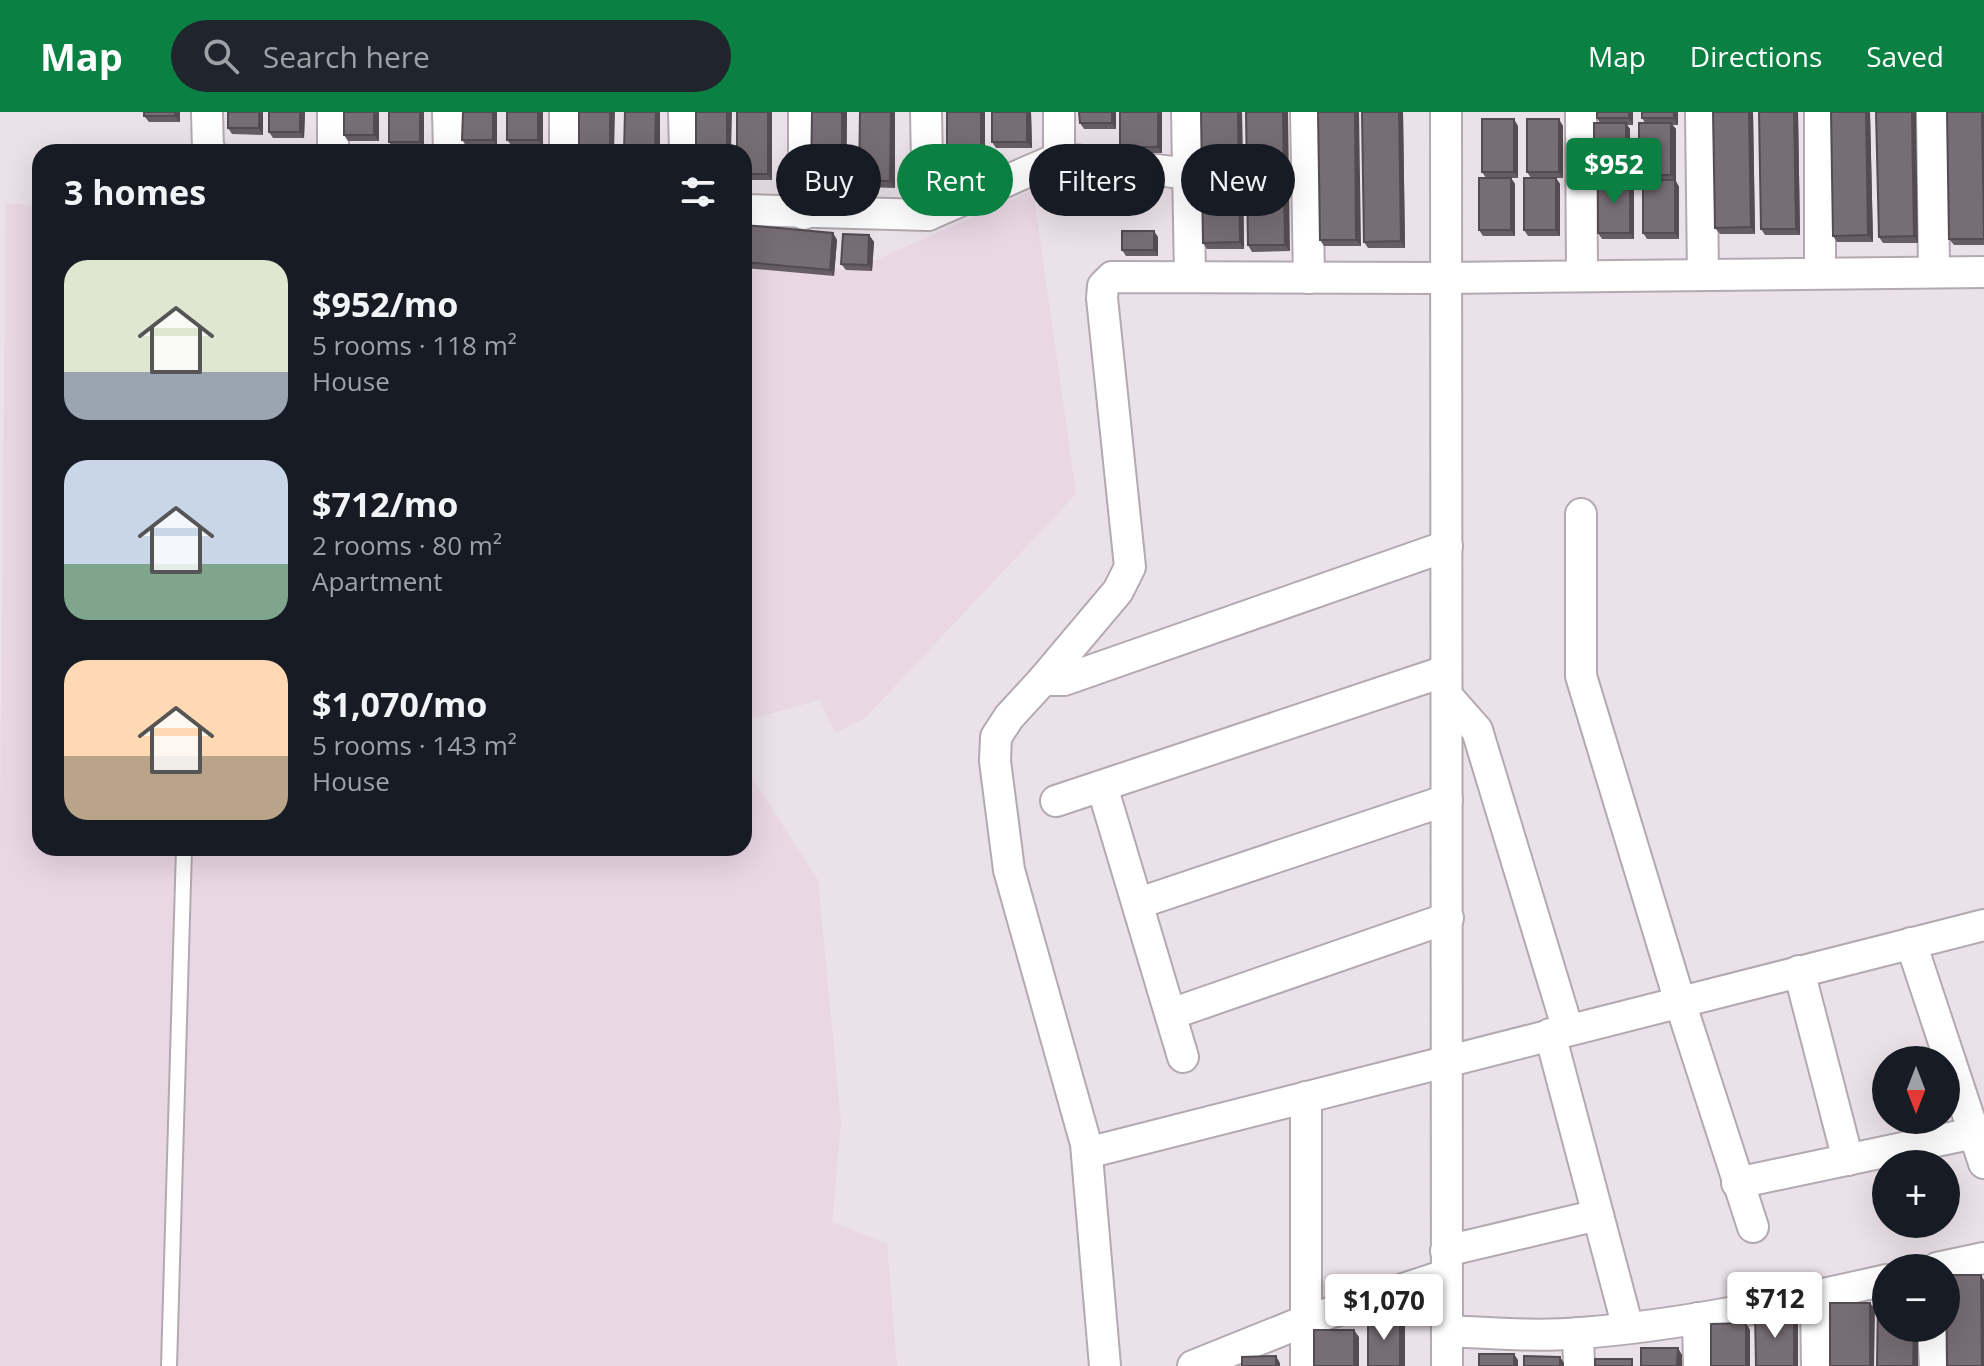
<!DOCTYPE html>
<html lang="en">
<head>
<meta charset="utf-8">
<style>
	body { margin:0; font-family:"Open Sans",sans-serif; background:#20242c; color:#f1f3f6; height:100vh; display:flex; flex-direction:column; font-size:30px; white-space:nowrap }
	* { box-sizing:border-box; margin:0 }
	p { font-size:26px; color:#9ea1a6 }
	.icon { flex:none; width:44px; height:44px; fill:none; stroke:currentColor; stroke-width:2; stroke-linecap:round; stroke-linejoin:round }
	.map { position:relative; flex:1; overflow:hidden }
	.drawer { position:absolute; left:32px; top:32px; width:720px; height:712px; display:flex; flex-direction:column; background:#171b24; border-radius:24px; box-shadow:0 8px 32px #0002 }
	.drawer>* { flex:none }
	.guide { position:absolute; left:776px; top:32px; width:760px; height:72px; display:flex; gap:16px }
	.needle { width:52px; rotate:180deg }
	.fabs { position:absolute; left:1872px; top:934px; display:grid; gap:16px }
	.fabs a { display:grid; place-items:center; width:88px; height:88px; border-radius:50%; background:#171b24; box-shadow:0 8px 32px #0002; font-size:40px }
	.price { position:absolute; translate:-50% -68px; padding:0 18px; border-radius:8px; background:#fff; color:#222; font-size:26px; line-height:52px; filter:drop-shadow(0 2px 4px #0008) }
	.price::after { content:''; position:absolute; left:50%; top:48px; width:24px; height:18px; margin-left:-12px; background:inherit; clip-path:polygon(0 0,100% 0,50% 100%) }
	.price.current { background:#0b8043; color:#fff }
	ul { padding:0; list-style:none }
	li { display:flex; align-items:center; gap:24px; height:200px; padding:0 32px }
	li span { display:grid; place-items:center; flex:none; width:224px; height:160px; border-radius:24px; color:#555 }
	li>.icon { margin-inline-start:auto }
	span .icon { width:96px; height:96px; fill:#fffc; stroke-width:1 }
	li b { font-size:34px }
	h2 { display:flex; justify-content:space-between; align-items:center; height:96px; padding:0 32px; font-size:34px }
	.chip { padding:0 28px; border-radius:36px; background:#171b24; box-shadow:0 8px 32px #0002; font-size:28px; line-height:72px }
	.chip.current { background:#0b8043; color:#fff }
	header { display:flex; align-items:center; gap:48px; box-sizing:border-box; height:112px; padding:0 40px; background:#0b8043; color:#fff }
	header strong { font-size:38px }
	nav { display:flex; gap:44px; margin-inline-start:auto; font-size:28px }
	.search { width:560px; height:72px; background:#20242c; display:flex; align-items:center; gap:20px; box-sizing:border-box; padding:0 28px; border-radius:44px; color:#9ea1a6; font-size:30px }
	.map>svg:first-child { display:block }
	.built { fill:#e9d7e4 }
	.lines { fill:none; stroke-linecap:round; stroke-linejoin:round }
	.service-casing { stroke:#b3a9b0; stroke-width:18 }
	.minor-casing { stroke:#b3a9b0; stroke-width:34 }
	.service { stroke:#fff; stroke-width:14 }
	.minor { stroke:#fff; stroke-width:30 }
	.wall { fill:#665e64 }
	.shaded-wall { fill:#534c51 }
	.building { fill:#776d74; stroke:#534c51; stroke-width:2 }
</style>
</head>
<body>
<header>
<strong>Map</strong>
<div class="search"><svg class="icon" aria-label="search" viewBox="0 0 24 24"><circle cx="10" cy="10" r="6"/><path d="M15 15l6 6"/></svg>Search here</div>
<nav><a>Map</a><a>Directions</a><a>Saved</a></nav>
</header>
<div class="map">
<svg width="1984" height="1254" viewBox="0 0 1984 1254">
	<rect width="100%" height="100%" fill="#ebe1e8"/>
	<g class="built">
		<path d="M1033,78L1076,382L865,606L835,621L820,588L744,609V150L853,158Z"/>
		<path d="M6,91L40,94V736H744V653L818,768L841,1011L832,1110L887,1132L897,1254H0V693Z"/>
	</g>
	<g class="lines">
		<g class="service-casing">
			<path id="service" d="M169,1254L184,736"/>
		</g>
		<g class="minor-casing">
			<g id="minor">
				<path d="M207,0L208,38L211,40"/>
				<path d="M333,0V40"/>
				<path d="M448,0L449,40"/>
				<path d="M684,0L685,40"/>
				<path d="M926,0L928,103"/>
				<path d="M1059,0V46"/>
				<path d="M1187,0L1190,164"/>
				<path d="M1306,0L1309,166"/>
				<path d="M1446,0L1447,1254"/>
				<path d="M1581,0L1582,164"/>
				<path d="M1701,0L1703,163"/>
				<path d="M1820,0V161"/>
				<path d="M1932,0L1934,160"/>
				<path d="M565,40V0"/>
				<path d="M744,98L928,103L1059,46L1189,62"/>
				<path d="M804,102V0"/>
				<path d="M1581,402V564L1680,890L1753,1115"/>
				<path d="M1043,568H1064L1447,434"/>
				<path d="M1447,584L1477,618L1568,918"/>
				<path d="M1102,674L1183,945"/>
				<path d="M1056,689L1446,559"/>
				<path d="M1139,791L1447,688"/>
				<path d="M1911,831L1984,1051"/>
				<path d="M1799,859L1848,1048"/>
				<path d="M1171,902L1448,806"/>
				<path d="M1550,922L1628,1216"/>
				<path d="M1087,1041L1984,813"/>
				<path d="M1737,1071L1974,1021"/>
				<path d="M1446,1139L1598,1103"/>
				<path d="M1937,1156L1984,1146"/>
				<path d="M1816,1184L1817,1254"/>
				<path d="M1698,1206L1699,1254"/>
				<path d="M1933,1216L1935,1254"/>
				<path d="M1447,1219C1491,1221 1536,1225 1581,1221C1683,1213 1786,1191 1886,1168"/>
				<path d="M1578,1221L1579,1254"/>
				<path d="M1105,1254L1086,1032L1009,758L995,649L996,625L1009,605L1043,568L1118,479L1130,455L1102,186L1103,174L1112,165L1445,166L1984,160"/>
				<path d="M1193,1254L1305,1209L1446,1163"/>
				<path d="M1306,1254V985"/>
			</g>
		</g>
		<use href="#service" class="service"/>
		<use href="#minor" class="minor"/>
	</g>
	<g class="wall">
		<path d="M144,0H180V10H149L144,4Z"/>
		<path d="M228,0H263V23L232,22L228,16Z"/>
		<path d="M269,0H305L304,26H273L269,20Z"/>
		<path d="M344,0H379V29H348L344,23Z"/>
		<path d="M389,0H424V36H393L389,30Z"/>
		<path d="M463,0H497V34H467L462,28Z"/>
		<path d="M543,0V34H512L507,28Z"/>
		<path d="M737,0H772V68H744V40Z"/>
		<path d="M812,0H847L846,73H816L811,67Z"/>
		<path d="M860,0H895V76L864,75L859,69Z"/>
		<path d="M985,0V54H951L947,48Z"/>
		<path d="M1031,0L1032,36H996L992,30Z"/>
		<path d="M1116,0V17H1084L1080,11Z"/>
		<path d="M1162,0V41H1125L1120,35Z"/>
		<path d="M1201,0H1242L1244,137H1207L1203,131Z"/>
		<path d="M1246,0L1290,139L1252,140L1248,133Z"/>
		<path d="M1318,0L1361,134H1324L1320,128Z"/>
		<path d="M1362,0H1403L1405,136H1368L1364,130Z"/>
		<path d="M1633,0V13H1627L1630,17V69L1634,75V127H1602L1598,121V68L1594,63L1600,11L1597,6Z"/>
		<path d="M1678,0V13H1672L1676,17V69L1679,75V127H1647L1643,121V69L1639,63L1645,11L1642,6Z"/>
		<path d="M1713,0H1753L1755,122H1720L1715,116Z"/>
		<path d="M1759,0H1798L1800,123H1765L1761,117Z"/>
		<path d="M1831,0H1870L1873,130H1837L1833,124Z"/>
		<path d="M1876,0L1918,131H1883L1879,125Z"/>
		<path d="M1984,0V133H1954L1949,127Z"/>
		<path d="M1518,14V66H1511L1515,72V124H1483L1479,118L1486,66L1482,60Z"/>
		<path d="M1563,14V66H1556L1560,72V124H1528L1524,118L1531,66L1527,60Z"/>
		<path d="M744,113L833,121L837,128L834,164L744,156Z"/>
		<path d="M869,123L874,130L872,159L846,158L841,152Z"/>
		<path d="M1158,125V144H1126L1122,138Z"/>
	</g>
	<g class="shaded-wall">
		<path d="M175,0H180V10L175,4Z"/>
		<path d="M259,0H263V23L259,16Z"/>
		<path d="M300,0H305L304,26L300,20Z"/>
		<path d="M374,0H379V29L374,23Z"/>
		<path d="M420,0H424V36L420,30Z"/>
		<path d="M493,0H497V34L493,28Z"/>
		<path d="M538,0H543V34L538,28Z"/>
		<path d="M610,0H615L614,40H610Z"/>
		<path d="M656,0H660V40H655Z"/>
		<path d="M727,0H732L731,40H727Z"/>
		<path d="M768,0H772V68L768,62Z"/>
		<path d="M842,0H847L846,73L842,67Z"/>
		<path d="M891,0H895V76L890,69Z"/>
		<path d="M981,0H985V54L981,48Z"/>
		<path d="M1027,0H1031L1032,36L1027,30Z"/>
		<path d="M1112,0H1116V17L1112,11Z"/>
		<path d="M1158,0H1162V41L1158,35Z"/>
		<path d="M1238,0H1242L1244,137L1240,130Z"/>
		<path d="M1283,0H1288L1290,139L1285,133Z"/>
		<path d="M1355,0H1359L1361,134L1356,128Z"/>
		<path d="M1399,0H1403L1405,136L1401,129Z"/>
		<path d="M1629,0H1633V13L1629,6Z"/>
		<path d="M1674,0H1678V13L1674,6Z"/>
		<path d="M1749,0H1753L1755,122L1751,115Z"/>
		<path d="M1794,0H1798L1800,123L1796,117Z"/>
		<path d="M1866,0H1870L1873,130L1868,123Z"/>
		<path d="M1912,0H1916L1918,131L1914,124Z"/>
		<path d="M1982,0H1984V109Z"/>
		<path d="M1514,7L1518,14V66L1514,60Z"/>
		<path d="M1559,7L1563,14V66L1559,60Z"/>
		<path d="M1626,11L1630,17V69L1634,75V127L1630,121V69L1626,63Z"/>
		<path d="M1671,11L1676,17V69L1671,63Z"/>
		<path d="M1511,66L1515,72V124L1511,118Z"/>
		<path d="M1556,66L1560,72V124L1556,118Z"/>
		<path d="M1675,68L1679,75V127L1675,121Z"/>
		<path d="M1154,119L1158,125V144L1154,138Z"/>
		<path d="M833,121L837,128L834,164L830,158Z"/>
		<path d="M869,123L874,130L872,159L868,153Z"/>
		<path d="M1981,1163L1984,1168V1254H1982Z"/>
		<path d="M1870,1191L1875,1197L1874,1254H1870Z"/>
		<path d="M1794,1201L1798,1208V1254H1794Z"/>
		<path d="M1400,1205L1405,1211V1254H1400Z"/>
		<path d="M1746,1211L1750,1218V1254H1746Z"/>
		<path d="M1914,1216H1918V1254H1913Z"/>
		<path d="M1354,1218L1359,1225V1254H1354Z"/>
		<path d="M1678,1236L1682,1243V1254H1677Z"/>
		<path d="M1514,1242L1518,1248V1254H1514Z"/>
		<path d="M1276,1244L1280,1251V1254H1276Z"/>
		<path d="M1560,1245L1564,1251V1254H1560Z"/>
	</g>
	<g class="building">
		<rect x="144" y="0" width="31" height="4"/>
		<rect x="228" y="0" width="31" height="16"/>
		<rect x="269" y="0" width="31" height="20"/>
		<rect x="344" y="0" width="30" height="23"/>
		<rect x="389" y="0" width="31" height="30"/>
		<path d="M463,0H493V28H462Z"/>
		<rect x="507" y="0" width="31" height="28"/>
		<rect x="579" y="0" width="31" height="40"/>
		<path d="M625,0H656L655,40H624Z"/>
		<rect x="696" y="0" width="31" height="40"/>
		<path d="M737,0H768V62H744V40H737Z"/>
		<path d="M812,0H842V67H811Z"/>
		<path d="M860,0H891L890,69H859Z"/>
		<rect x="947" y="0" width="34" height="48"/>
		<rect x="992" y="0" width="35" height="30"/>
		<path d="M1079,0H1112V11H1080Z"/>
		<rect x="1120" y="0" width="38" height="35"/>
		<path d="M1201,0H1238L1240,130L1203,131Z"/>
		<path d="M1246,0H1283L1285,133H1248Z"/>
		<path d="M1318,0H1355L1356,128H1320Z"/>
		<path d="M1362,0H1399L1401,129L1364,130Z"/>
		<rect x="1597" y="0" width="32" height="6"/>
		<rect x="1642" y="0" width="32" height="6"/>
		<path d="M1713,0H1749L1751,115L1715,116Z"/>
		<path d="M1759,0H1794L1796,117H1761Z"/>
		<path d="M1831,0H1866L1868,123L1833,124Z"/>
		<path d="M1876,0H1912L1914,124L1879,125Z"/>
		<path d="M1947,0H1982L1984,127H1949Z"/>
		<rect x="1482" y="7" width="32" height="53"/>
		<rect x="1527" y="7" width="32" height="53"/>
		<rect x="1594" y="11" width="32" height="52"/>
		<rect x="1639" y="11" width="32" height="52"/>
		<rect x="1479" y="66" width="32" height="52"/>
		<rect x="1524" y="66" width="32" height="52"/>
		<rect x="1598" y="68" width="32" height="53"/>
		<rect x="1643" y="68" width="32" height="53"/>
		<path d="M744,113L833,121L830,158L744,150Z"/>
		<rect x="1122" y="119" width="32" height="19"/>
		<path d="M843,122L869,123L868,153L841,152Z"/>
		<path d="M1946,1163H1981L1982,1254H1947Z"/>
		<rect x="1830" y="1191" width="40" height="63"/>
		<path d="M1878,1191H1886V1216H1914L1913,1254H1877Z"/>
		<path d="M1794,1201V1254H1756L1755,1202Z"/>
		<rect x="1368" y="1205" width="32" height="49"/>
		<path d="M1746,1211V1254H1711V1212Z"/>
		<rect x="1314" y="1218" width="40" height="36"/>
		<path d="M1641,1236H1678L1677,1254H1641Z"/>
		<rect x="1479" y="1242" width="35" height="12"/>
		<path d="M1276,1244V1254H1242V1245Z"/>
		<path d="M1524,1244L1560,1245V1254H1524Z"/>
		<rect x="1595" y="1247" width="37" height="7"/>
	</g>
</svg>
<div class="fabs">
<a><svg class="needle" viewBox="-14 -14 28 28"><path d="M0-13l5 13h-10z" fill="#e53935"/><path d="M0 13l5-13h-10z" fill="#9ea1a6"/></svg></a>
<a>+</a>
<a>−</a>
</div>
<b class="price current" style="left:1614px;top:94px">$952</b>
<b class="price" style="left:1775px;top:1228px">$712</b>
<b class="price" style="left:1384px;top:1230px">$1,070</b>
<div class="guide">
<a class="chip">Buy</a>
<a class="chip current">Rent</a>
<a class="chip">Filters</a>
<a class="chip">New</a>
</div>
<section class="drawer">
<h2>3 homes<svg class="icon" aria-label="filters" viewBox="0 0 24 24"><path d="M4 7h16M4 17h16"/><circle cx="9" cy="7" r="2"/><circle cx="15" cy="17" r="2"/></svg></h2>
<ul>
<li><span style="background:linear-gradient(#dfe7d0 70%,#9aa5b1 0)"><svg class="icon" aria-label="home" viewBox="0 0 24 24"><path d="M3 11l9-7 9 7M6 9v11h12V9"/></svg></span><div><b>$952/mo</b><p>5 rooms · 118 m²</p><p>House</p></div></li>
<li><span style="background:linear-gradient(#c9d6e8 65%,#7fa58c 0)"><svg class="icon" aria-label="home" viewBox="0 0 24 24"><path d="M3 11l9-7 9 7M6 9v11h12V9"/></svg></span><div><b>$712/mo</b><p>2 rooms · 80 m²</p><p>Apartment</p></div></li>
<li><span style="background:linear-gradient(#ffd9b3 60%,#b9a48a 0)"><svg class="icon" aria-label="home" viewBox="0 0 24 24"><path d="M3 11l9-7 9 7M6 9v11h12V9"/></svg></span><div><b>$1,070/mo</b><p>5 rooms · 143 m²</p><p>House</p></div></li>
</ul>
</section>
</div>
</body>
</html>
